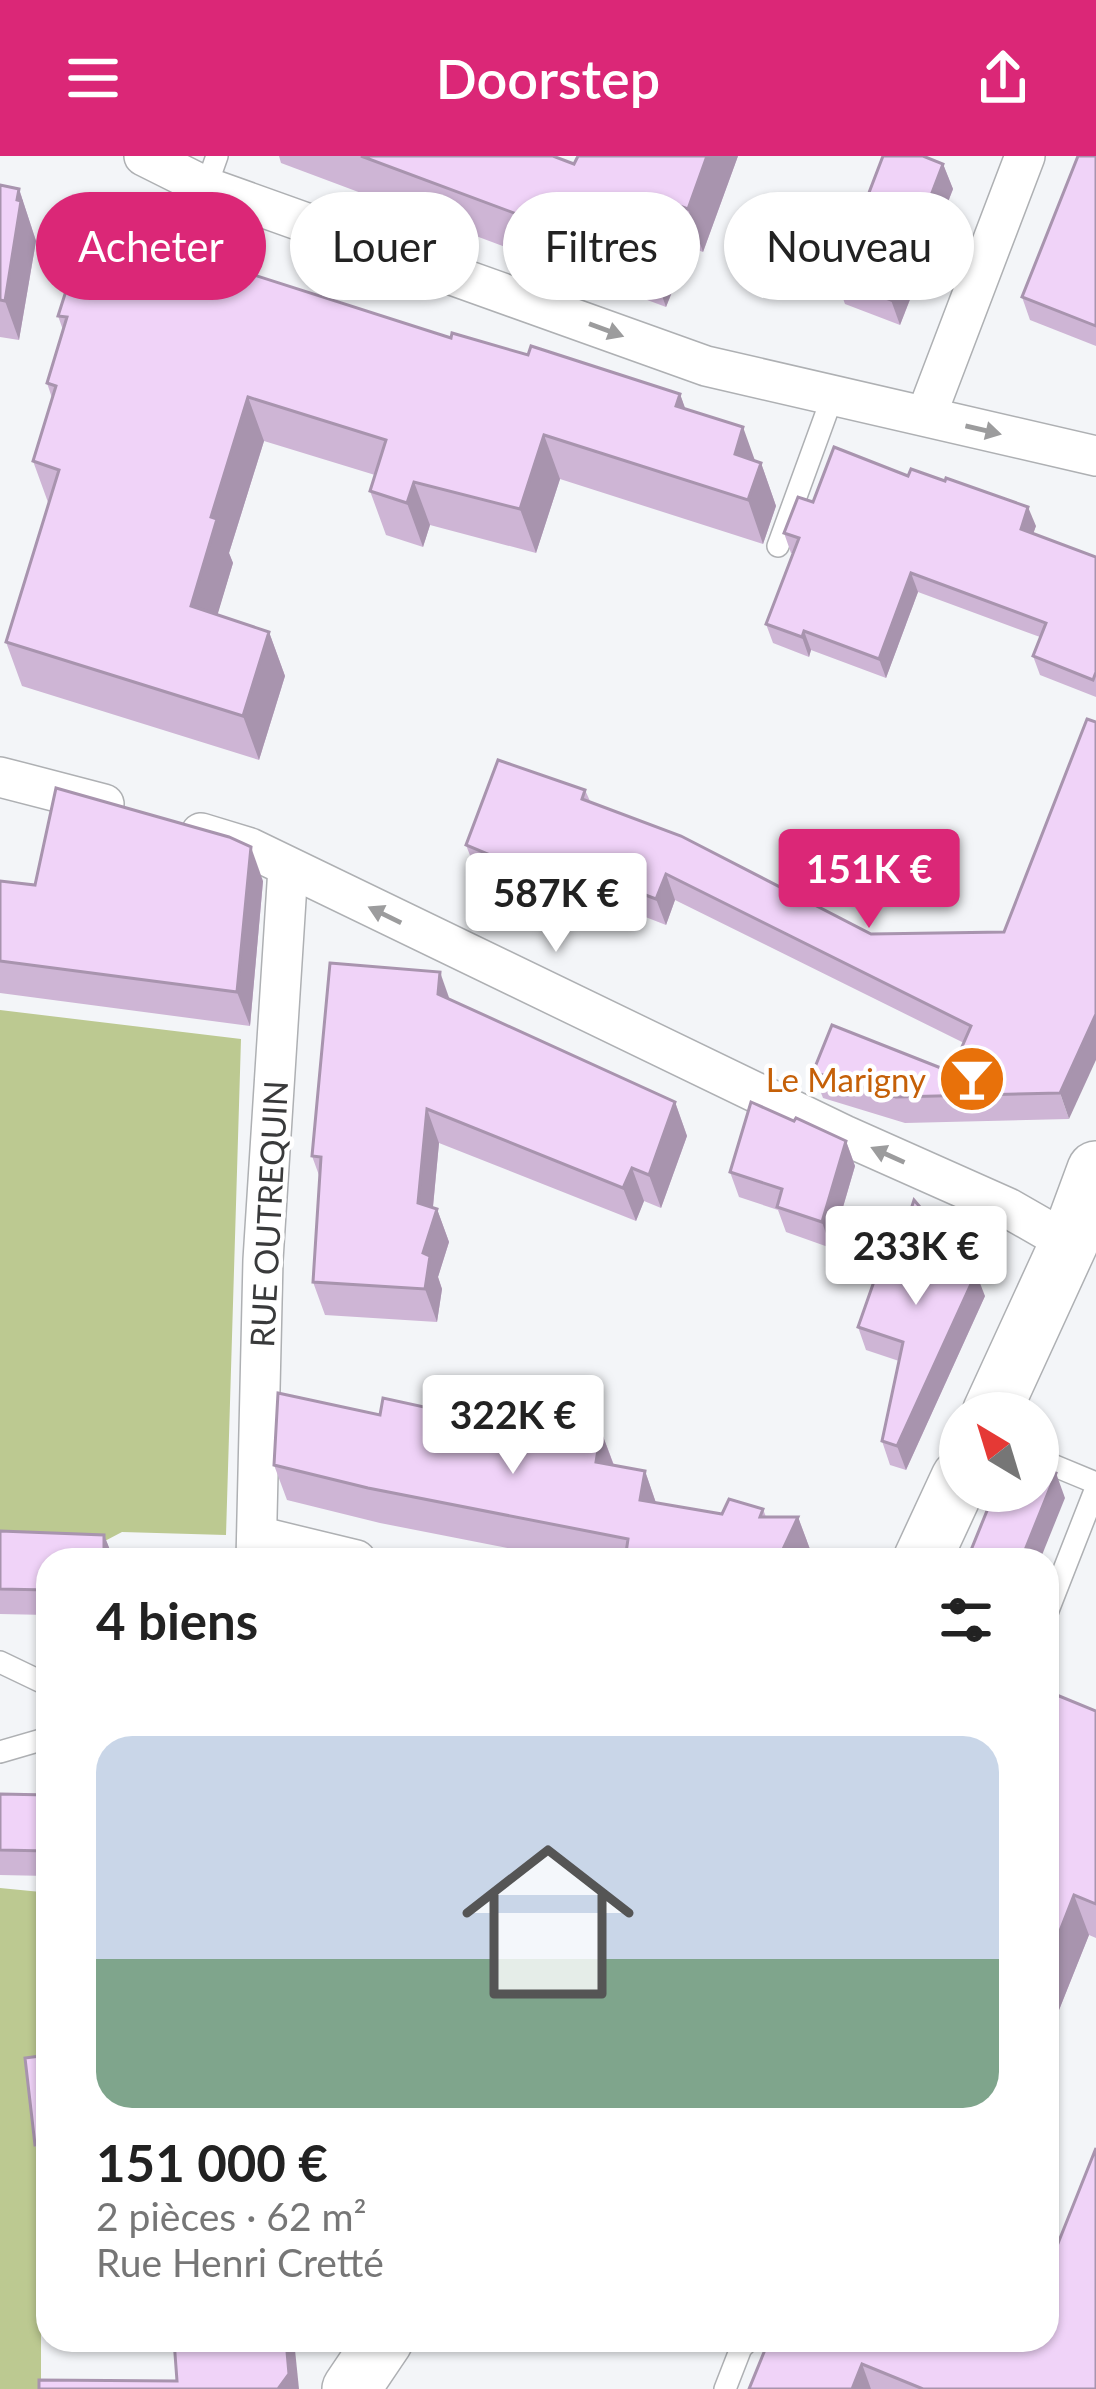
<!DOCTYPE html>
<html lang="fr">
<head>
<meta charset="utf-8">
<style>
	body { margin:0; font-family:Lato,sans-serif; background:#f6f6f6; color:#222; height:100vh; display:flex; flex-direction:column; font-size:45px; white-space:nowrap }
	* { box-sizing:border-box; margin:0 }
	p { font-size:39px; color:#767676 }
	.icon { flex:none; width:66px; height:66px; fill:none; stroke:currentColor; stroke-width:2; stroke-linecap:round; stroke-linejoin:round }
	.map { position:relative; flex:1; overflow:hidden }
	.side { position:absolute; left:36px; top:1392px; width:1023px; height:804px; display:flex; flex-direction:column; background:#fff; border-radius:36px; box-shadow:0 3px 9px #0004 }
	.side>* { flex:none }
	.hud { position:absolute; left:36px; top:36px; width:1026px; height:108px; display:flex; gap:24px }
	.needle { width:78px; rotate:322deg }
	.tools { position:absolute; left:939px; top:1236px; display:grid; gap:24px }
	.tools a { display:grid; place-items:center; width:120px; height:120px; border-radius:50%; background:#fff; box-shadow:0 3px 9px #0004; font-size:60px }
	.price { position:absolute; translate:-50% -102px; padding:0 27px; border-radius:12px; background:#fff; color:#222; font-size:39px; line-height:78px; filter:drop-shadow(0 3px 6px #0008) }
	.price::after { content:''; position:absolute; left:50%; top:72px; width:36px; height:27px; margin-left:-18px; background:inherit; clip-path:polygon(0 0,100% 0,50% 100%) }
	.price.current { background:#db2777; color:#fff }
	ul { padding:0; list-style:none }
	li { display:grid; align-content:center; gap:24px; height:636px; padding:0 60px }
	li+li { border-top:3px solid #e0e0e0 }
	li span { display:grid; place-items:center; height:372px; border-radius:36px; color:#555 }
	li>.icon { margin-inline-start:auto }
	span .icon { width:216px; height:216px; fill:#fffc; stroke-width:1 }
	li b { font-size:51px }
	h2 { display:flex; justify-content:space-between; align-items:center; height:144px; padding:0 60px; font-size:51px }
	.pill { padding:0 42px; border-radius:54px; background:#fff; box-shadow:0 3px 9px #0004; font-size:42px; line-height:108px }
	.pill.current { background:#db2777; color:#fff }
	header { display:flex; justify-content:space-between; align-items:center; height:156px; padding:0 60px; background:#db2777; color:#fff; font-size:54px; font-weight:600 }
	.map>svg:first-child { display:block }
	.green { fill:#bcc991 }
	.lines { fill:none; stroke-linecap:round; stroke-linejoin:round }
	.lane-casing { stroke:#aeb0b3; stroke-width:24 }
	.street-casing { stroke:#aeb0b3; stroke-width:42 }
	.secondary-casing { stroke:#aeb0b3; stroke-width:60 }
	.lane { stroke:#fff; stroke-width:21 }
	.street { stroke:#fff; stroke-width:39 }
	.secondary { stroke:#fff; stroke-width:57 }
	.wall { fill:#ceb5d5 }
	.shaded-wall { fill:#a894ae }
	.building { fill:#f0d3f8; stroke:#a894ae; stroke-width:3 }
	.oneway { fill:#9c9c9d }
	.labels { text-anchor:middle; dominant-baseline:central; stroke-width:9; stroke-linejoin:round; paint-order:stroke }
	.food-label { font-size:33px; fill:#c56008; stroke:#fff; text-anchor:end }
	.street-label { font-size:33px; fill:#393a3b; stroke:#fff }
</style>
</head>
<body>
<header><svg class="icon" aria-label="menu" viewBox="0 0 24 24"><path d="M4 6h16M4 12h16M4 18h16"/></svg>Doorstep<svg class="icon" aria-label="share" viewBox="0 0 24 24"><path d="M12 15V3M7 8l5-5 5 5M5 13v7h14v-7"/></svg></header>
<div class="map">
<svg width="1096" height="2233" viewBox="0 0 1096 2233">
	<rect width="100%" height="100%" fill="#f3f5f8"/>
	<g class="green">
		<path d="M0,854L241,883L226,1379L122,1376L101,1387L0,1379Z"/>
		<path d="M0,1732L41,1736V2233H0Z"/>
	</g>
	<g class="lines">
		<g class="lane-casing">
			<g id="lane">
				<path d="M206,31L217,0"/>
				<path d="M778,390L833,239"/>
				<path d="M1038,1303L1096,1327"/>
				<path d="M1047,1457L1096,1332"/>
				<path d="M0,1506L48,1529"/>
				<path d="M0,1596L48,1582"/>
				<path d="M725,2233L741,2192L749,2184"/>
			</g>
		</g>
		<g class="street-casing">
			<g id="street">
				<path d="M144,0L206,31L706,210L1096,300"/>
				<path d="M926,260L1025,0"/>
				<path d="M0,621L104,648"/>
				<path d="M201,677L250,692L844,979L1008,1052L1069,1087"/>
				<path d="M257,1380L356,1404"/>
				<path d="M256,1404L263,1104L288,712"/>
			</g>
		</g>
		<g class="secondary-casing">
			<g id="secondary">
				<path d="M991,1257L1069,1087L1096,1014"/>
				<path d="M922,1404L960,1322"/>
				<path d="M351,2233L384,2184"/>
			</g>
		</g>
		<use href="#lane" class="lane"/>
		<use href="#street" class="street"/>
		<use href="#secondary" class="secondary"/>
	</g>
	<g class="wall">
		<path d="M279,0H553L574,8L738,0L703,96L690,91L666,151L281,7Z"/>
		<path d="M1096,0V190L1030,164L1022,141Z"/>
		<path d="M943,8L953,33L900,169L845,148L836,123Z"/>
		<path d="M0,29L19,33L36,85L19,184L0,181Z"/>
		<path d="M58,160L451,182L528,199L680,238L685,253L755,305L761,307L776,350L763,388L560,323L536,397L430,369L423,391L386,379L370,335L375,319L264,285L229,397L233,407L217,459L269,476L285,520L259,604L22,530L6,486L49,349L33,305L52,242L47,227L63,174Z"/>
		<path d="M813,346L1036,370L1033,377L1096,401V541L1040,519L1033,500L1040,481L918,436L886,522L811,494L809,501L773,487L766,468L793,397H791L784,377Z"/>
		<path d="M585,634L590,645L871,778L1004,776L1069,963L905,967L823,942L813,916H951L964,887L675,744L666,769L576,734L568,754L476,715L466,689Z"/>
		<path d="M0,725L35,729L263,725L250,870L0,837Z"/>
		<path d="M450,844L675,946L687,980L661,1052L644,1045L636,1065L439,987L433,1051L437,1053L449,1086L438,1121L442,1133L437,1166L325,1159L313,1126L320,1022L312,1000Z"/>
		<path d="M794,965L846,985L855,1010L831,1092L786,1076L778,1054L739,1041L730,1016Z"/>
		<path d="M985,1140L906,1314L890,1309L882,1285L899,1205L866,1194L858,1171Z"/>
		<path d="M380,1259L561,1281L601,1275L614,1309L645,1315L656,1347L722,1358L763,1353L766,1361H798L811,1396L807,1404H569L380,1367L287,1344L274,1309Z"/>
		<path d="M0,1375L104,1379L114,1404H48V1459L0,1458Z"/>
		<path d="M1047,1535L1096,1555V1782L1089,1779L1047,1884Z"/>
		<path d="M0,1638L48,1639V1720L0,1719Z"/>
		<path d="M48,1899V2020H46L35,1989Z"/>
		<path d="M769,2184L1096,2233H749Z"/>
	</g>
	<g class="shaded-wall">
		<path d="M707,0H738L703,96L688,53Z"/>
		<path d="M943,8L953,33L900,169L891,144Z"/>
		<path d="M19,33L36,85L19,184L5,145Z"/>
		<path d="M674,48L690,91L666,151L651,108Z"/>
		<path d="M680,238L696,282L676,250Z"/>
		<path d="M248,241L264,285L229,397L233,407L207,494L191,450L211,361Z"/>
		<path d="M743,271L758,313L761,307L776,350L763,388L748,344L735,298Z"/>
		<path d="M544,279L560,323L536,397L520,353Z"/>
		<path d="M414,326L430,369L423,391L407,347Z"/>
		<path d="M1028,351L1036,370L1028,392L1021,373Z"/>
		<path d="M911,417L918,436L886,522L879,503Z"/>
		<path d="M804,475L811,494L809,501L802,481Z"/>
		<path d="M269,476L285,520L259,604L243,560Z"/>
		<path d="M251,691L263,725L250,870L237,836Z"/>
		<path d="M566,709L576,734L568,754L559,728Z"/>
		<path d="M666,718L675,744L666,769L656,743Z"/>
		<path d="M440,816L452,850L438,838Z"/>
		<path d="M1096,858V904L1069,963L1060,937Z"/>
		<path d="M675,946L687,980L661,1052L649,1019Z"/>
		<path d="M427,953L439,987L431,1071L437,1053L449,1086L438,1121L442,1133L437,1166L425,1133L418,1047Z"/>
		<path d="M846,985L855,1010L831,1092L822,1066Z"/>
		<path d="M632,1012L644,1045L636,1065L623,1032Z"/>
		<path d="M976,1117L985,1140L906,1314L897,1290Z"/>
		<path d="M601,1275L614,1310L596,1306Z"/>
		<path d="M645,1315L657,1350L640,1344Z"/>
		<path d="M1056,1317L1065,1342L1040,1404H1021Z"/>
		<path d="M798,1361L811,1396L807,1404H778Z"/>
		<path d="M104,1379L114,1404H104Z"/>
		<path d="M1074,1739L1089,1779L1047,1884V1808Z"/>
		<path d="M286,2184H294L299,2233H278Z"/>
		<path d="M862,2208L871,2233H852Z"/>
	</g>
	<g class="building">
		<path d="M361,0H553L574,8L578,0H707L688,53L674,48L651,108Z"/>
		<path d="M883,0H923L943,8L891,144L836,123Z"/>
		<path d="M1078,0H1096V170L1022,141Z"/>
		<path d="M0,29L19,33L17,44L21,45L5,145L0,144Z"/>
		<path d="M88,66L451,182L452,177L528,199L531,190L680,238L676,250L743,271L735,298L761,307L748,344L544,279L520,353L414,326L407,347L370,335L386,284L248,241L211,361L217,363L191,450L269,476L243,560L6,486L59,314L33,305L56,230L47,227L67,161L58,160Z"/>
		<path d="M834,291L908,320L911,313L945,325L946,322L1028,351L1021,373L1096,401V516L1093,524L1033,500L1046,467L911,417L879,503L804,475L802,481L766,468L799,382L784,377L798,341L813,346Z"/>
		<path d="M1087,563L1096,566V858L1060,937L896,941L813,916L832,869L951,916L971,870L666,718L656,743L566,709L559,728L466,689L498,604L585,634L582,643L681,680L871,778L1004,776Z"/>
		<path d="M56,632L229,681L251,691L237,836L0,805V725L35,729Z"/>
		<path d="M330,807L440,816L438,838L675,946L649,1019L632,1012L623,1032L427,953L418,1047L437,1053L423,1097L430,1100L425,1133L313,1126L321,1001L312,1000Z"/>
		<path d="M751,946L794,965L796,962L846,985L822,1066L777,1051L782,1033L730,1016Z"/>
		<path d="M914,1044L976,1117L897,1290L882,1285L903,1186L858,1171L891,1077L902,1081Z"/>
		<path d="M278,1237L380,1259L383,1242L561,1281L563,1268L601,1275L596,1306L645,1315L640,1344L722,1358L729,1343L763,1353L760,1361H798L778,1404H625L628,1383L368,1332L274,1309Z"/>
		<path d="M1038,1310L1056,1317L1021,1404H967L995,1335H1038Z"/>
		<path d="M0,1375L104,1379V1404H48V1434L0,1433Z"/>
		<path d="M1047,1535L1096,1555V1748L1074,1739L1047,1808Z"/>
		<path d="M0,1638L48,1639V1695L0,1694Z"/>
		<path d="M48,1899V1988L35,1989L25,1902Z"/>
		<path d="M1096,1992V2233H923L862,2208L852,2233H749L769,2184H1047V2115Z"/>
		<path d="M174,2184H286L289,2218L278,2233H39V2224L177,2225Z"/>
	</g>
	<defs><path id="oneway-solid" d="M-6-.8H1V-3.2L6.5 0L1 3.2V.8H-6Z" transform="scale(3)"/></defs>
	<g class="oneway">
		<use href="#oneway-solid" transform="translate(606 174) rotate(20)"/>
		<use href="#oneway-solid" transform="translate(983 274) rotate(13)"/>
		<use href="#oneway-solid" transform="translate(385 759) rotate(-154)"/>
		<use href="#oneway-solid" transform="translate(888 999) rotate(-156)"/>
	</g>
	<defs>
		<g id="bar-disc" transform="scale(3.45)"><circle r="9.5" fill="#e8710a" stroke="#fff"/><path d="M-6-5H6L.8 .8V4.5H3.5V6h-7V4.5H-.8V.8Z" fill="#fff"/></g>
	</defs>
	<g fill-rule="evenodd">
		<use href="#bar-disc" x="972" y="923"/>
	</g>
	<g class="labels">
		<g class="food-label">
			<text x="926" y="923">Le Marigny</text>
		</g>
		<g class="street-label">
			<text transform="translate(268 1058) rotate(-87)">RUE OUTREQUIN</text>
		</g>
	</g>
</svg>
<div class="tools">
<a><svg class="needle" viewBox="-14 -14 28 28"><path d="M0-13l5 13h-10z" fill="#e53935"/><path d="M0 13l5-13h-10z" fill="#767676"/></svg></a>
</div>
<b class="price current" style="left:869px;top:775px">151K €</b>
<b class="price" style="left:556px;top:799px">587K €</b>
<b class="price" style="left:916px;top:1152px">233K €</b>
<b class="price" style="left:513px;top:1321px">322K €</b>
<div class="hud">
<a class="pill current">Acheter</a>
<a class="pill">Louer</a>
<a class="pill">Filtres</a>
<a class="pill">Nouveau</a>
</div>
<section class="side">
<h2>4 biens<svg class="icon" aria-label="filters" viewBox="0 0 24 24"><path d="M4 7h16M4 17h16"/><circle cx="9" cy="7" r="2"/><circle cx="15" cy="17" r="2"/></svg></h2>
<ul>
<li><span style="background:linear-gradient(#c9d6e8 60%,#7fa58c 0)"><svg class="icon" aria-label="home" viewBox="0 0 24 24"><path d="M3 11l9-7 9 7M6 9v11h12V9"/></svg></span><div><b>151 000 €</b><p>2 pièces · 62 m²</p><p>Rue Henri Cretté</p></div></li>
</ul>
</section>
</div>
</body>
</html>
